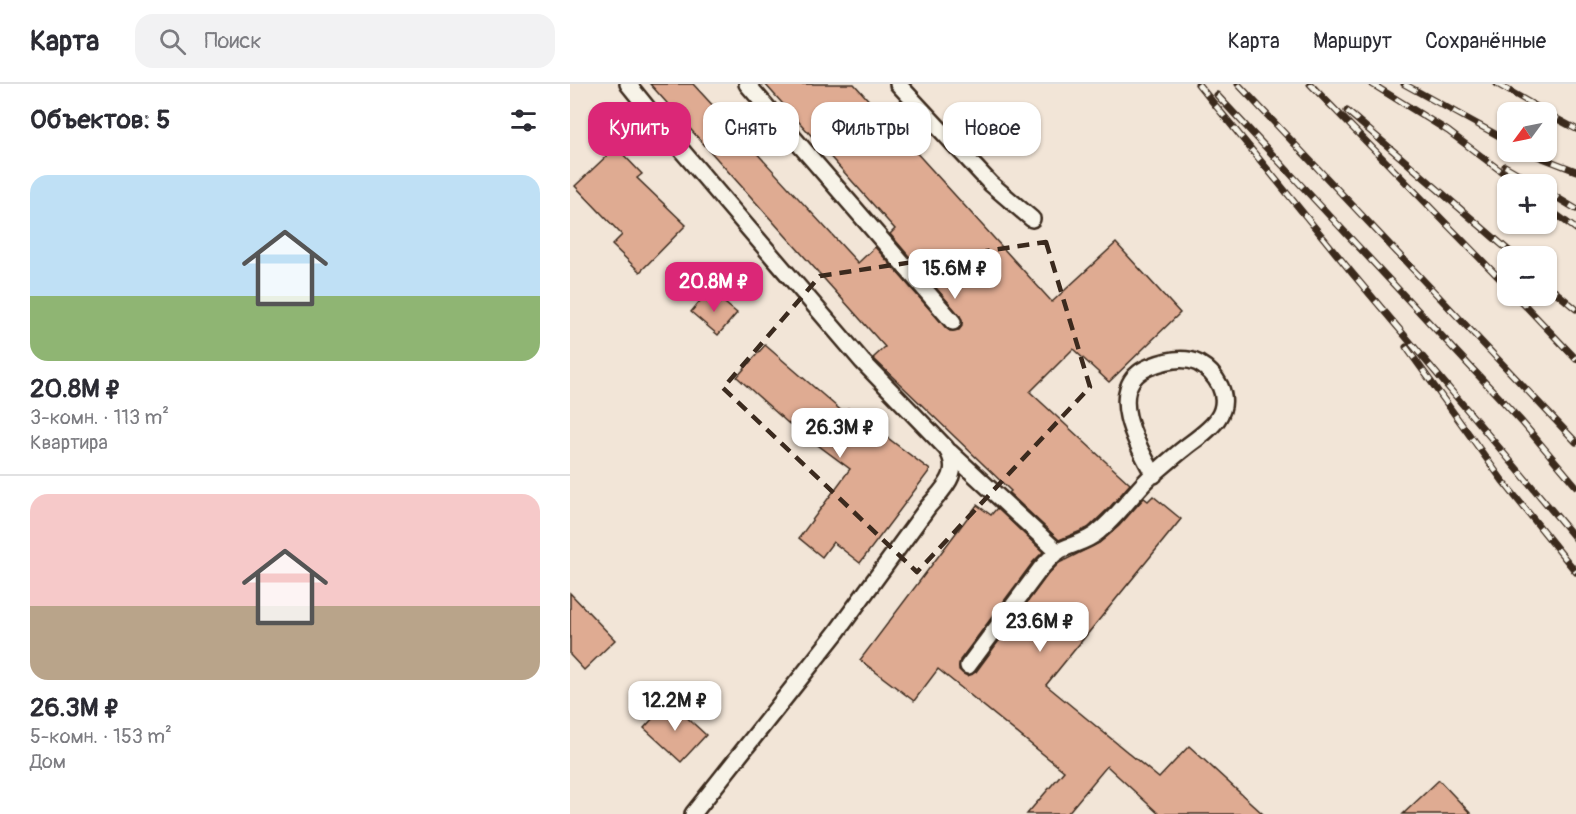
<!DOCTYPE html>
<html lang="ru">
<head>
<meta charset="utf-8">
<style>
	body { margin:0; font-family:Pangolin,sans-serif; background:#f2f2f3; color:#2b2b33; height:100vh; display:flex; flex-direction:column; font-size:22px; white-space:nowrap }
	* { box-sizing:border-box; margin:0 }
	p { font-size:20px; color:#7c7c81 }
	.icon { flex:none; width:33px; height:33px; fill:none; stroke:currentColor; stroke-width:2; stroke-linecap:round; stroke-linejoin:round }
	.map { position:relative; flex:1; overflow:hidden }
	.drawer { display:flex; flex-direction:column; background:#fff; width:570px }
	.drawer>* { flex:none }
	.guide { position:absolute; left:18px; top:18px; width:570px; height:54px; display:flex; gap:12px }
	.needle { width:39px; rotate:237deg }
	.tools { position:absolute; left:927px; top:18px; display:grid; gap:12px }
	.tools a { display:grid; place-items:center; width:60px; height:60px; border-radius:12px; background:#fff; box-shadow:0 2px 4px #0004; font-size:30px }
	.price { position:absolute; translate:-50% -51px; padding:0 14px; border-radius:12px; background:#fff; color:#222; font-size:20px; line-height:39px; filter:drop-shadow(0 2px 3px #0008) }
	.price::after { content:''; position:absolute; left:50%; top:36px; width:18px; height:14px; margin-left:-9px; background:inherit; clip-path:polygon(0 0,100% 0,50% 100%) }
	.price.current { background:#db2777; color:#fff }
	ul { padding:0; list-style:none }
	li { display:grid; align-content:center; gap:12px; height:318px; padding:0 30px }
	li+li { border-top:2px solid #e1e1e2 }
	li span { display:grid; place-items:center; height:186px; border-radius:18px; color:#555 }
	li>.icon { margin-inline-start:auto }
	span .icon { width:108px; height:108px; fill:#fffc; stroke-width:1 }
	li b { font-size:26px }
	h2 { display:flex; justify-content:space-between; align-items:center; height:72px; padding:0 30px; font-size:26px }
	.tag { padding:0 21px; border-radius:18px; background:#fff; box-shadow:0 2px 4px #0004; font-size:21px; line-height:54px }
	.tag.current { background:#db2777; color:#fff }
	header { display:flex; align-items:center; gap:36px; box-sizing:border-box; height:84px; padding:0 30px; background:#fff; border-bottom:2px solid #e1e1e2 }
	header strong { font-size:28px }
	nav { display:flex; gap:33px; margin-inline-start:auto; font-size:21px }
	.search { width:420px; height:54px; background:#f2f2f3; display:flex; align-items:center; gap:15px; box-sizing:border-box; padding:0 21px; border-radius:18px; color:#7c7c81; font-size:22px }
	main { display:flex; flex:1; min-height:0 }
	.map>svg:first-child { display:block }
	.building { fill:#dfab92; stroke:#3b2a1e; stroke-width:1.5 }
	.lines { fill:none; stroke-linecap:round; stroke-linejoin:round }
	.lane-casing { stroke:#3b2a1e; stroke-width:20 }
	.lane { stroke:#f7f3e8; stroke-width:15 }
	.rail-casing { stroke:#3b2a1e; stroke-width:7 }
	.rail { stroke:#f7f3e8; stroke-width:4.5; stroke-dasharray:14; stroke-linecap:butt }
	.marked { fill:none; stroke:#3b2a1e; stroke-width:4.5; stroke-dasharray:12 8; stroke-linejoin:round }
</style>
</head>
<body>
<header>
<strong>Карта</strong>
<div class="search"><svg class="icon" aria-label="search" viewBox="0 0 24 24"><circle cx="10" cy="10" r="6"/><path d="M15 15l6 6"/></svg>Поиск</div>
<nav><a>Карта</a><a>Маршрут</a><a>Сохранённые</a></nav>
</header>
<main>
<section class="drawer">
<h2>Объектов: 5<svg class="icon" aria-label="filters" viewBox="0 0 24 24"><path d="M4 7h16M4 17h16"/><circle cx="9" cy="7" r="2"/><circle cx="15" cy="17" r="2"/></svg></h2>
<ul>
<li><span style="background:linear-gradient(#bfe0f5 65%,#8fb573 0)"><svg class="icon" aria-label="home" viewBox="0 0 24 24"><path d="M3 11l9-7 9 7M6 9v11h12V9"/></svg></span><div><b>20.8M ₽</b><p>3-комн. · 113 m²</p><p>Квартира</p></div></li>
<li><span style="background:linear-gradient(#f6c9c9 60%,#b9a48a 0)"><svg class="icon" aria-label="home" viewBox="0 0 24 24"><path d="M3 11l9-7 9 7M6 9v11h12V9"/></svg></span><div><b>26.3M ₽</b><p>5-комн. · 153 m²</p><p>Дом</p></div></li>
</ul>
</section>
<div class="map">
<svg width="1006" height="730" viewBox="0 0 1006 730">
	<rect width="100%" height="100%" fill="#f2e5d7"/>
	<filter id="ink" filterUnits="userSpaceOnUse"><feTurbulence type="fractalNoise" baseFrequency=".0167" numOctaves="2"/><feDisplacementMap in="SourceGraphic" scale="12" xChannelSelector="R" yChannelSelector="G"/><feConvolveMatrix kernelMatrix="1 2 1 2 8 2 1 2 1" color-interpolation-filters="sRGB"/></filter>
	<g filter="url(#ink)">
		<g class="building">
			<path d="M80,0H123L288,179L305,163L376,244L380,247L389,246L392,242L390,232L320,150L325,145L195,0H284L482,218L546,159L610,229L539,298L503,265L460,308L560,400L540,423L518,444L489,456L439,409L441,407L303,274L315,263Z"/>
			<path d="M46,63L72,90L67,94L116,141L70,188L42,161L52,151L5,102Z"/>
			<path d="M139,206L167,229L148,251L121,228Z"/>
			<path d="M195,261L274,329L278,324L360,386L290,479L263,458L252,473L229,454L280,385L218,339L167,293Z"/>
			<path d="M583,412L611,435L476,601L589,694L619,662L693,730H589L537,682L497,730H457L494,687L368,585L344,617L290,576L407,421L421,431L427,424L473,468L463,478L390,576L389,586L397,592L406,588L478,490L489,479L529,459L549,442L574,414L578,417Z"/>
			<path d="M0,509L45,556L14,586L0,571Z"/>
			<path d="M99,617L136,651L111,678L74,644Z"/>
			<path d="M869,696L901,730H833Z"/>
		</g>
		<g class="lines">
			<g class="lane-casing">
				<g id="lane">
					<path d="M58,0L113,68L292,277L376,364C393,389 374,404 358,423L266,549L123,730"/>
					<path d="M177,0L383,238"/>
					<path d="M328,0L421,100L462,135"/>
					<path d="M380,368L488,468"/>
					<path d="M398,582L471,484C476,479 481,473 487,468C500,460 516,459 528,448C547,433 561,412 578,395C591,384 603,373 616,363C637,347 663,331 650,302C645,292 637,284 628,279C613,272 594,277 579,283C533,302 568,363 584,391"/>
				</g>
			</g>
			<use href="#lane" class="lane"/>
			<g class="rail-casing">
				<g id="rail">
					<path d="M628,0L782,189L1006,455"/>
					<path d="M668,0L1006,358"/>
					<path d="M740,0L938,203"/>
					<path d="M802,0L878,47L948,100"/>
					<path d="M834,0L938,57"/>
					<path d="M927,0L976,28"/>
					<path d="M647,11L952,338L1006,402"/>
					<path d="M777,27L945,172"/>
					<path d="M976,29L1006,45"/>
					<path d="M957,68L1006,87"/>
					<path d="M935,82L966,100"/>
					<path d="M976,107L1006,125"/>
					<path d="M976,123L1006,145"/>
					<path d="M976,200L1006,225"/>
					<path d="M946,212L1006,275"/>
					<path d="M836,263L932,396L1006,488"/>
				</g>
			</g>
			<use href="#rail" class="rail"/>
		</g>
	</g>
	<path class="marked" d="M476,158L520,303L347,488L153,304L250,192Z"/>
</svg>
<div class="tools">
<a><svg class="needle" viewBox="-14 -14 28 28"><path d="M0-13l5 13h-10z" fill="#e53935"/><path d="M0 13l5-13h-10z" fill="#7c7c81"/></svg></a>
<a>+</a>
<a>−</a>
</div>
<b class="price" style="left:385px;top:216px">15.6M ₽</b>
<b class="price current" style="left:144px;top:229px">20.8M ₽</b>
<b class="price" style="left:270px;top:375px">26.3M ₽</b>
<b class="price" style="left:470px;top:569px">23.6M ₽</b>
<b class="price" style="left:105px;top:648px">12.2M ₽</b>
<div class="guide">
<a class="tag current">Купить</a>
<a class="tag">Снять</a>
<a class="tag">Фильтры</a>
<a class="tag">Новое</a>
</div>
</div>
</main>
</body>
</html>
